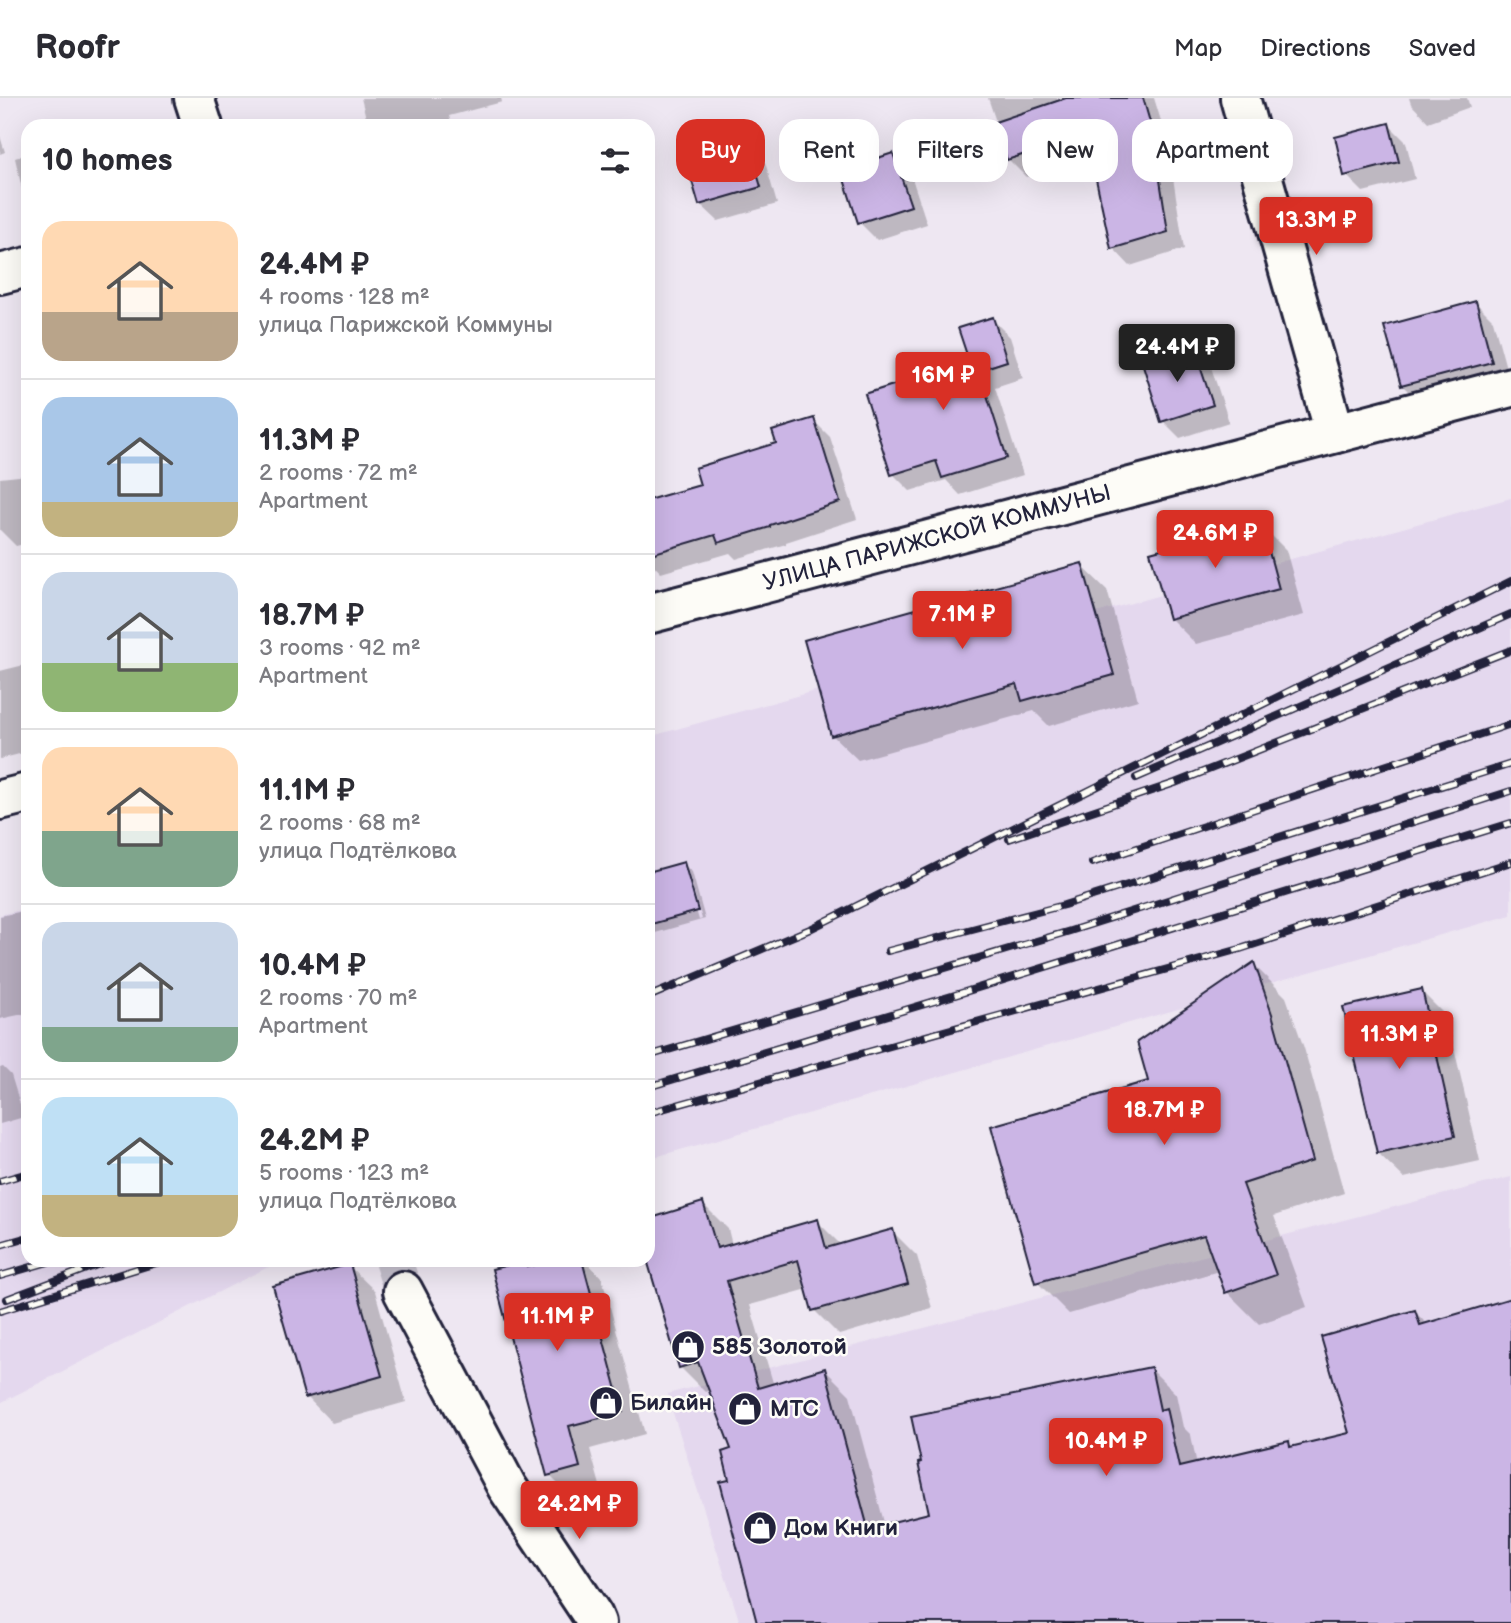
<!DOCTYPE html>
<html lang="en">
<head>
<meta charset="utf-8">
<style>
	body { margin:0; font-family:"Balsamiq Sans",sans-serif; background:#f2f2f3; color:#2b2b33; height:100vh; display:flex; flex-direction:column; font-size:26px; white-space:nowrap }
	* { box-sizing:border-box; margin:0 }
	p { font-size:23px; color:#7c7c81 }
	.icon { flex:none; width:38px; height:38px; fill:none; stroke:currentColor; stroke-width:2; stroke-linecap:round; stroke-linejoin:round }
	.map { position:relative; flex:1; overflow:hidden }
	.side { position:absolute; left:21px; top:21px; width:634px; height:1148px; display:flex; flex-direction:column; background:#fff; border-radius:21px; box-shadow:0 7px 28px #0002 }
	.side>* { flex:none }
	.hud { position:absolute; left:676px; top:21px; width:665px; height:63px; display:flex; gap:14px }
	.price { position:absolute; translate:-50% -60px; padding:0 16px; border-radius:7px; background:#d93025; color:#fff; font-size:23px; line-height:46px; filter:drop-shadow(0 2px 4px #0008) }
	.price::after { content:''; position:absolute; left:50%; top:42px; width:21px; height:16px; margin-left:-10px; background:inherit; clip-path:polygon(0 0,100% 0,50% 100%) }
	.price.active { background:#222; color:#fff }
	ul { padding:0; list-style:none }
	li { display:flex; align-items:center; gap:21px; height:175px; padding:0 21px }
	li+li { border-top:2px solid #e1e1e2 }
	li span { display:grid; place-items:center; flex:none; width:196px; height:140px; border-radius:21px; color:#555 }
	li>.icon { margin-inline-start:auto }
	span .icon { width:84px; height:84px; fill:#fffc; stroke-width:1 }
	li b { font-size:30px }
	h2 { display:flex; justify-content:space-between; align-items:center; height:84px; padding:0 21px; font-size:30px }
	.chip { padding:0 24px; border-radius:21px; background:#fff; box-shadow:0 7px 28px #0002; font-size:24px; line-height:63px }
	.chip.active { background:#d93025; color:#fff }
	header { display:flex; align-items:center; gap:42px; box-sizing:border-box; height:98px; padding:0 35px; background:#fff; border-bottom:2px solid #e1e1e2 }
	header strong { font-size:33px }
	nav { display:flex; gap:38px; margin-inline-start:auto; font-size:24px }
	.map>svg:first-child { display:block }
	.built { fill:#e4d8ee }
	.shadow { fill:#0003; fill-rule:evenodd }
	.building { fill:#cbb5e5; stroke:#22223b; stroke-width:2 }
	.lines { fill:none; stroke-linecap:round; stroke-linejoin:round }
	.major-tunnel { stroke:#c5c0cd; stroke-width:38; stroke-dasharray:38 19; stroke-linecap:butt }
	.minor-casing { stroke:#22223b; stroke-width:44 }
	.major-casing { stroke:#22223b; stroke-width:44 }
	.minor { stroke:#fdfcf7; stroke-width:38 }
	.major { stroke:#fdfcf7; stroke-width:38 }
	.rail-casing { stroke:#22223b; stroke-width:8 }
	.rail { stroke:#fdfcf7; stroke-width:5; stroke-dasharray:16; stroke-linecap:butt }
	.labels { text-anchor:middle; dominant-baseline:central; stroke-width:5; stroke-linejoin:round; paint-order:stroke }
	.street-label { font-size:23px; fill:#22223b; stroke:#fdfcf7 }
	.poi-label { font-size:23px; font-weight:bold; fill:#22223b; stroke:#fdfcf7; text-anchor:start }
</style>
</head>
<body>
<header>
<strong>Roofr</strong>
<nav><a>Map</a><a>Directions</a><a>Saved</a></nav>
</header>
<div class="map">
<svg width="1511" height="1525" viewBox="0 0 1511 1525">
	<rect width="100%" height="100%" fill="#eee7f2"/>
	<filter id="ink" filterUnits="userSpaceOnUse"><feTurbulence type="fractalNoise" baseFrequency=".0143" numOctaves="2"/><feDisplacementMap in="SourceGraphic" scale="14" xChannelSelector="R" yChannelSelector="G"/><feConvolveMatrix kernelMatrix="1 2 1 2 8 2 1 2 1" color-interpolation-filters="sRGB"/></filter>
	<g filter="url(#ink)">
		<g class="built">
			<path d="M1511,400V817L648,1061V639Z"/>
			<path d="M28,810V1162H292L270,1168L0,1305V817Z"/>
			<path d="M1511,1079V1525H740L667,1296Z"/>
		</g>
		<g class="shadow">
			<path d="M361,0H501L502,4L449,18L452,28H375L366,20Z"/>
			<path d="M988,0H1154L1176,72L1172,73L1184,151L1130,168L1113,150L1096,73L1095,74L1081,60L1026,79L1009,62Z"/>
			<path d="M1409,0H1467L1470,9L1428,24L1411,6Z"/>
			<path d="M1389,27L1406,44L1415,81L1363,94L1346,77Z"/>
			<path d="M743,32L761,50L777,106L718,123L700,106L703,71Z"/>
			<path d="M0,38L5,54L0,56Z"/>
			<path d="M28,56V97L22,91L15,60Z"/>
			<path d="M893,57L910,74L927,126L877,142L860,125L843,73Z"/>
			<path d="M1476,205L1493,222L1509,281L1419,304L1402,287Z"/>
			<path d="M992,221L1010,239L1023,280L995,289L1023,377L960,397L946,382L910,393L893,376L971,264Z"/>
			<path d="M1193,249L1210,266L1229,324L1180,340L1163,323Z"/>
			<path d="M813,322L830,339L857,421L786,444V446L736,461L730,455L661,475L648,461V404L702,388L778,346Z"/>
			<path d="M28,377V445L16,448L0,432V380Z"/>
			<path d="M1260,426L1286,452L1304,517L1196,546L1170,520Z"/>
			<path d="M1081,467L1107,492L1138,602L1049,628L1034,613L858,662L832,637Z"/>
			<path d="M28,566V646L25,647L27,654L0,661V573Z"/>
			<path d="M683,766L692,774L705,821L648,837V776ZM685,773H688L702,821L699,822Z"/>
			<path d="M28,812V915L0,921V818Z"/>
			<path d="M1254,867L1286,899L1304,950L1344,1095L1274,1118L1307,1209L1259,1226L1227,1194L1219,1173L1069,1216L1037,1184L1150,984Z"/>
			<path d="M1421,893L1447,919L1480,1063L1404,1080L1378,1055Z"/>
			<path d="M3,969L11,977L24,1019L0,1026V970Z"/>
			<path d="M703,1106L728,1131L732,1147L817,1123L842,1148L892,1133L917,1158L932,1210L839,1237L814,1212L808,1191L750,1207L774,1288L825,1272L850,1297L885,1428L931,1416L1151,1271L1176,1296L1183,1329L1191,1337L1197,1367L1288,1345L1293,1350L1351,1336L1415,1214L1428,1227L1511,1202V1525H780L731,1383L734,1353L710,1292L705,1294L680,1269L648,1159V1123Z"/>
			<path d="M562,1162H585L602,1180L645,1336L590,1351L601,1391L571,1399L549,1377L524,1165L530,1170Z"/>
			<path d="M349,1168L375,1193L406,1304L332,1325L307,1299Z"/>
		</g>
		<g class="building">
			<path d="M1066,0H1143L1159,55L1156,56L1168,134L1111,151L1090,53L1076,57L1071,41L1007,62L995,24Z"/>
			<path d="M1389,25L1399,64L1344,78L1335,39Z"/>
			<path d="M744,30L761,89L699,107L689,73L701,70L693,45Z"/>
			<path d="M893,55L911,108L858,125L841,72Z"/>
			<path d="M1476,203L1492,264L1401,288L1384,228Z"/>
			<path d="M993,219L1007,263L979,272L1007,360L942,380L936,363L891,377L865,296L969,263L958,230Z"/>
			<path d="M1193,247L1213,307L1161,324L1142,264Z"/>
			<path d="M814,320L840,404L770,427V429L718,445L715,437L648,457V402L700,387L695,370L776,345L772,333Z"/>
			<path d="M1261,424L1279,491L1169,521L1150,454Z"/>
			<path d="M1082,465L1114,577L1022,603L1017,586L831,638L804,542Z"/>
			<path d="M684,764L698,813L648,827V774Z"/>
			<path d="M1254,864L1272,916L1313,1063L1243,1086L1276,1177L1225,1195L1204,1137L1035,1185L991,1028L1148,983L1137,944Z"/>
			<path d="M1422,891L1455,1038L1377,1055L1343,909Z"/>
			<path d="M703,1104L717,1150L818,1121L826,1150L893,1131L908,1186L812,1213L798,1162L727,1183L758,1290L825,1270L868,1430L929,1415L918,1365L921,1364L911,1318L1151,1269L1160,1312L1166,1310L1179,1369L1289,1343L1290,1349L1349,1335L1321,1239L1415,1212L1420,1227L1511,1200V1525H757L720,1384L729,1382L722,1354L731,1351L698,1264L679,1270L648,1165V1121Z"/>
			<path d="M555,1162H582L623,1314L569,1328L580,1369L547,1378L492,1171L525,1163L527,1169Z"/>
			<path d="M350,1166L382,1278L305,1300L273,1188Z"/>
		</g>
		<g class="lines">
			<path class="major-tunnel" d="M393,1162L403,1193"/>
			<g class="minor-casing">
				<g id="minor">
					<path d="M1240,0L1335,335"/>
					<path d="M0,176L28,169"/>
					<path id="s1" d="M648,516L1511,289"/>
					<path d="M0,702L28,695"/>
				</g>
			</g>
			<g class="major-casing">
				<g id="major">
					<path d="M194,0L203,28"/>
					<path d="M403,1193L507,1389L593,1518L596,1525"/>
				</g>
			</g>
			<use href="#minor" class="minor"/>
			<use href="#major" class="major"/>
			<g class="rail-casing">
				<g id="rail">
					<path d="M1136,680L1511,516"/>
					<path d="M1009,741L1175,685L1511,552"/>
					<path d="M1092,765L1511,626"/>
					<path d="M888,853L1064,807L1511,666"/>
					<path d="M648,899L810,831L1511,483"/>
					<path d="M648,958L1070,833L1511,693"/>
					<path d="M648,989L955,897L1511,725"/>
					<path d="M648,1015L1240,851L1511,764"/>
					<path d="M0,1083L28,1075"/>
					<path d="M0,1147L28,1139"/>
					<path d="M0,1178L55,1162"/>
					<path d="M7,1201L110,1162"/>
					<path d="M0,1213L166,1162"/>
				</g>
			</g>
			<use href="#rail" class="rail"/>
		</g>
	</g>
	<defs>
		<g id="shop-disc" transform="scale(1.75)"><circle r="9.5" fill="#22223b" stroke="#fdfcf7"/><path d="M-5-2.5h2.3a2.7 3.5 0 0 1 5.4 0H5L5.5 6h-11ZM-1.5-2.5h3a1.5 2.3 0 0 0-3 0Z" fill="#fff"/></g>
	</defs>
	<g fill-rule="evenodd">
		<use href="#shop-disc" x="688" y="1249"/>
		<use href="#shop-disc" x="606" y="1305"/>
		<use href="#shop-disc" x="745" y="1311"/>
		<use href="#shop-disc" x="760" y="1430"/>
	</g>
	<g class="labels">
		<g class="street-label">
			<text stroke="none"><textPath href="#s1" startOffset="299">УЛИЦА ПАРИЖСКОЙ КОММУНЫ</textPath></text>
		</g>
		<g class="poi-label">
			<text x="712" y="1249">585 Золотой</text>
			<text x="630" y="1305">Билайн</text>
			<text x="770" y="1311">МТС</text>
			<text x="784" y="1430">Дом Книги</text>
		</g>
	</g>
</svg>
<b class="price" style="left:1316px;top:159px">13.3M ₽</b>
<b class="price active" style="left:1177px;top:286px">24.4M ₽</b>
<b class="price" style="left:943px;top:314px">16M ₽</b>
<b class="price" style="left:1215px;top:472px">24.6M ₽</b>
<b class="price" style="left:962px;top:553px">7.1M ₽</b>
<b class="price" style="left:1399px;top:973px">11.3M ₽</b>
<b class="price" style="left:1164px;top:1049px">18.7M ₽</b>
<b class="price" style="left:557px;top:1255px">11.1M ₽</b>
<b class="price" style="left:1106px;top:1380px">10.4M ₽</b>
<b class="price" style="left:579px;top:1443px">24.2M ₽</b>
<div class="hud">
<a class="chip active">Buy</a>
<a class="chip">Rent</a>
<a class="chip">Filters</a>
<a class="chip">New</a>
<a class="chip">Apartment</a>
</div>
<section class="side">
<h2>10 homes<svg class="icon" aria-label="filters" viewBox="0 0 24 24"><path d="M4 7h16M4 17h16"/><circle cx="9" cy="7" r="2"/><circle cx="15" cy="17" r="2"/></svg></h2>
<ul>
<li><span style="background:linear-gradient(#ffd9b3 65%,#b9a48a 0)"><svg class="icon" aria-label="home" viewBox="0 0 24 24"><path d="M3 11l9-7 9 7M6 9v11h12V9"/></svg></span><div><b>24.4M ₽</b><p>4 rooms · 128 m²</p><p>улица Парижской Коммуны</p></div></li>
<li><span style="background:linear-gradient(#a9c7e8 75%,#c2b280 0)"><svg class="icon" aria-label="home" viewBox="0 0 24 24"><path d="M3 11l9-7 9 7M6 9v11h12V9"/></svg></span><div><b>11.3M ₽</b><p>2 rooms · 72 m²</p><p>Apartment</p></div></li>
<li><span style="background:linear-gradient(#c9d6e8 65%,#8fb573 0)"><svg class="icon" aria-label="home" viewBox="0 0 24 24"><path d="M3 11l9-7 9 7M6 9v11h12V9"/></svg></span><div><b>18.7M ₽</b><p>3 rooms · 92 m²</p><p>Apartment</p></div></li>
<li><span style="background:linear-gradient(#ffd9b3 60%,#7fa58c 0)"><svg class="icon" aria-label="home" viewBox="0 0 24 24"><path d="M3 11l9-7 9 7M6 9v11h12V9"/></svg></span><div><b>11.1M ₽</b><p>2 rooms · 68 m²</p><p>улица Подтёлкова</p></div></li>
<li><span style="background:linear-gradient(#c9d6e8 75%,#7fa58c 0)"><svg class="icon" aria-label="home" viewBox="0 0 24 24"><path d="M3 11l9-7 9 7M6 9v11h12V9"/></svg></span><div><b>10.4M ₽</b><p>2 rooms · 70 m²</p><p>Apartment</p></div></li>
<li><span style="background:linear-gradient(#bfe0f5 70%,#c2b280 0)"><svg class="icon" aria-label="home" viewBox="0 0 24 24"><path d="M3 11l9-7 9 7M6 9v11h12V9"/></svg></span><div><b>24.2M ₽</b><p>5 rooms · 123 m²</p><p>улица Подтёлкова</p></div></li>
</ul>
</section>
</div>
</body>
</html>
